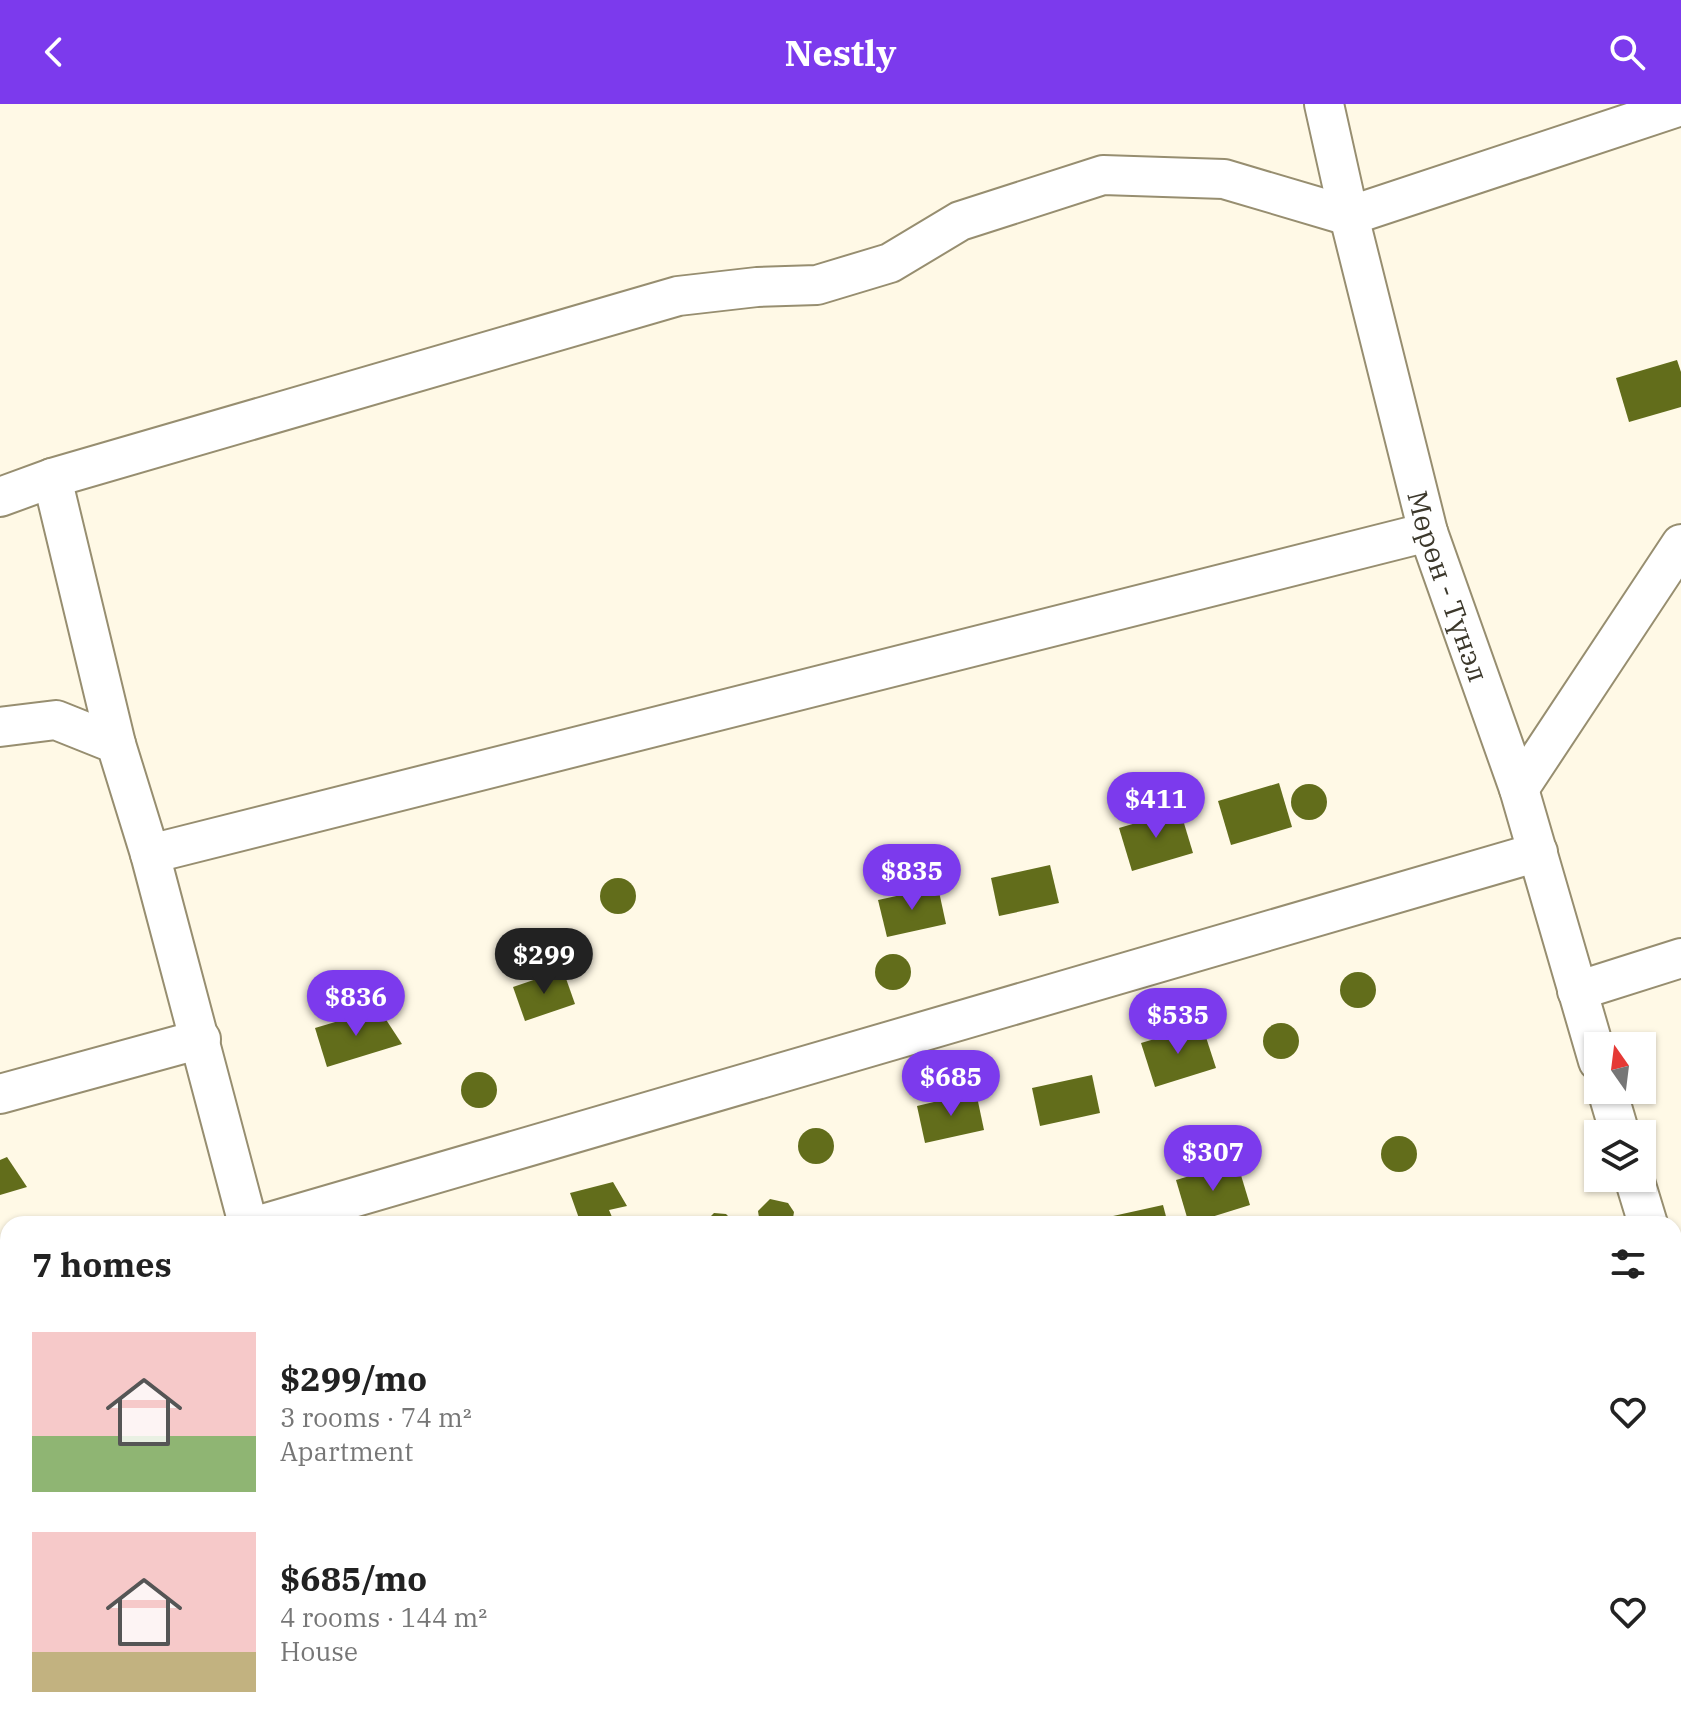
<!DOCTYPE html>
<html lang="en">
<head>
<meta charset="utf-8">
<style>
	body { margin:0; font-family:"IBM Plex Serif",serif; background:#f2f2f2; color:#222; height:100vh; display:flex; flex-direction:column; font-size:30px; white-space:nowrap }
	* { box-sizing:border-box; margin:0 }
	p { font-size:26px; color:#767676 }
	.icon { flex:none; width:44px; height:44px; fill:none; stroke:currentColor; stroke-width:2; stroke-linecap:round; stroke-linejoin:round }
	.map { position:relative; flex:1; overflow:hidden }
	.side { position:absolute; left:0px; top:1112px; width:1682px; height:512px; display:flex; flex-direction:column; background:#fff; border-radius:24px 24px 0 0; box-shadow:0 2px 6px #0004 }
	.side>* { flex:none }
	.needle { width:52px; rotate:346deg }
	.controls { position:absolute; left:1584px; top:928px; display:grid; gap:16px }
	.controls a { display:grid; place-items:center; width:72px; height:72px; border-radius:0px; background:#fff; box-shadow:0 2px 6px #0004; font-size:40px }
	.price { position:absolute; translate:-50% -68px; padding:0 18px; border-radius:28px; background:#7c3aed; color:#fff; font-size:26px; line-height:52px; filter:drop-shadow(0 2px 4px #0008) }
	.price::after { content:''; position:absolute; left:50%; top:48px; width:24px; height:18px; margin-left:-12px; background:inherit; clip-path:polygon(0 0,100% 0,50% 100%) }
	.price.selected { background:#222; color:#fff }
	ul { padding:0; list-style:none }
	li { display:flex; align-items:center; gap:24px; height:200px; padding:0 32px }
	li span { display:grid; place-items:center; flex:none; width:224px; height:160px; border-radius:0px; color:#555 }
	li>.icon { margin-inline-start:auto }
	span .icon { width:96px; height:96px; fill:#fffc; stroke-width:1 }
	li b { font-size:34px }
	h2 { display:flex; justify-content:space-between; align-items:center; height:96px; padding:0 32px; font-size:34px }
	header { display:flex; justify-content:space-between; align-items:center; height:104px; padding:0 32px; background:#7c3aed; color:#fff; font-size:36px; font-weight:700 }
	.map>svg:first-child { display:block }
	.building { fill:#626d1b }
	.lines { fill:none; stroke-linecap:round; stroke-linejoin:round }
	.minor-casing { stroke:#978e70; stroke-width:42 }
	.minor { stroke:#fff; stroke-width:38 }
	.labels { text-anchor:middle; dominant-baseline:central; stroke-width:8; stroke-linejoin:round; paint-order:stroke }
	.street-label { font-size:28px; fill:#3c382b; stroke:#fff9e6 }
</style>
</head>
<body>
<header><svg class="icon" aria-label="back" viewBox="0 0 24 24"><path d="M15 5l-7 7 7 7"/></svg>Nestly<svg class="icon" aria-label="search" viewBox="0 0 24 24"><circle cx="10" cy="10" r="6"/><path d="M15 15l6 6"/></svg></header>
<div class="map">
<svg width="1681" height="1624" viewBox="0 0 1681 1624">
	<rect width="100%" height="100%" fill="#fff9e6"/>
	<g class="building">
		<path d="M1677,256L1681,268V303L1629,318L1616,274Z"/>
		<path d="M1279,679L1292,723L1231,741L1218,697Z"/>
		<circle cx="1309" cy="698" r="18"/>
		<path d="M1180,706L1193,749L1132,767L1119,724Z"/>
		<path d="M1050,761L1059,799L999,812L991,774Z"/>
		<circle cx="618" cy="792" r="18"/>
		<path d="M938,783L946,820L887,833L878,796Z"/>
		<circle cx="893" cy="868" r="18"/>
		<path d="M563,866L575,900L525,917L513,883Z"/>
		<circle cx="1358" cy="886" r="18"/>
		<path d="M379,905L402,940L327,963L315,924Z"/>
		<circle cx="1281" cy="937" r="18"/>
		<path d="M1202,921L1216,964L1155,983L1141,939Z"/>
		<circle cx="479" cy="986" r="18"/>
		<path d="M1092,971L1100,1009L1040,1022L1032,984Z"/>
		<path d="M976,988L984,1026L925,1039L917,1002Z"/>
		<circle cx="816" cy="1042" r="18"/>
		<circle cx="1399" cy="1050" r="18"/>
		<path d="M7,1053L27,1083L0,1091V1056Z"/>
		<path d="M1237,1058L1250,1101L1189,1120L1176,1076Z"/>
		<path d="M613,1078L627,1102L609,1106L615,1120H581L570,1089Z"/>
		<path d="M770,1095L788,1099L794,1108L792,1120H760L758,1107Z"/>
		<path d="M1163,1101L1168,1120H1105L1104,1114Z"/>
		<path d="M714,1109L726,1110L736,1120H703Z"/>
		<path d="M8,1189V1241L0,1242V1191Z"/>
		<path d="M82,1616H103L105,1624H51Z"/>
		<path d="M761,1616H798L800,1624H738L737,1621Z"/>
		<path d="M888,1616H923L919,1624H892Z"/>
	</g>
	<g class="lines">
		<g class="minor-casing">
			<g id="minor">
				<path id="s1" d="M1324,0L1349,112L1428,428L1519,685L1598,957"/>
				<path d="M52,374L116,640"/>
				<path d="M0,393L52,374L678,192L757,183L817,181L890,159L960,117L1103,71L1224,75L1349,112L1681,2"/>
				<path d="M0,623L56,616L116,640L150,750L248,1120"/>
				<path d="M1519,685L1681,440"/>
				<path d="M150,750L1428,428"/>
				<path d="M1577,887L1681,854"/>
				<path d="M1607,986L1620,1030"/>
				<path d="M0,990L201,935"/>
				<path d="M1634,1074L1648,1120"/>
				<path d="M263,1120L1538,748"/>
				<path d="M1674,1200L1681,1222"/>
				<path d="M0,1394L8,1391"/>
				<path d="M1674,1561L1681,1559"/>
				<path d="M369,1616L371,1624"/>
				<path d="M1453,1624L1481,1616"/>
			</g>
		</g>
		<use href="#minor" class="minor"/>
	</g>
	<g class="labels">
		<g class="street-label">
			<text stroke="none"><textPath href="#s1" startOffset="498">Мөрөн - Түнэл</textPath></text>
		</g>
	</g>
</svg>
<div class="controls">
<a><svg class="needle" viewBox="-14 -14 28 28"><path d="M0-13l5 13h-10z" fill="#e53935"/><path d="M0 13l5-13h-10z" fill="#767676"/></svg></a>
<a><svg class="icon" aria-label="layers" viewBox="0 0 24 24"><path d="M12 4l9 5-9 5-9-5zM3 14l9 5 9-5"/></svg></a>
</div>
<b class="price" style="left:1156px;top:736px">$411</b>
<b class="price" style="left:912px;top:808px">$835</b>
<b class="price selected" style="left:544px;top:892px">$299</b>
<b class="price" style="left:356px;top:934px">$836</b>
<b class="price" style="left:1178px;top:952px">$535</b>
<b class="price" style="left:951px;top:1014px">$685</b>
<b class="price" style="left:1213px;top:1089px">$307</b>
<section class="side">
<h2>7 homes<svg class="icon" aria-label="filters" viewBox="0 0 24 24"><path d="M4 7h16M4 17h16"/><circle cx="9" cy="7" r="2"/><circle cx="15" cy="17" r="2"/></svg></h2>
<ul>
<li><span style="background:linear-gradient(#f6c9c9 65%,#8fb573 0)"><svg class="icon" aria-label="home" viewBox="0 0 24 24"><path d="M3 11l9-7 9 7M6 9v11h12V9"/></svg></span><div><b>$299/mo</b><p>3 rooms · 74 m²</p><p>Apartment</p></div><svg class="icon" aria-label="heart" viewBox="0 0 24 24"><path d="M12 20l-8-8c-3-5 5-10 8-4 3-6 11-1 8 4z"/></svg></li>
<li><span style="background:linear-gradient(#f6c9c9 75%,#c2b280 0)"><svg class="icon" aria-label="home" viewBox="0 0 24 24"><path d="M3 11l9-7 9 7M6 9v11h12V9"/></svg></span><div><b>$685/mo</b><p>4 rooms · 144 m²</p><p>House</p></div><svg class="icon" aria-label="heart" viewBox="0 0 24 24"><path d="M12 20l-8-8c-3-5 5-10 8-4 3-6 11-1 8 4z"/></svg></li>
</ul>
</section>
</div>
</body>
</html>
